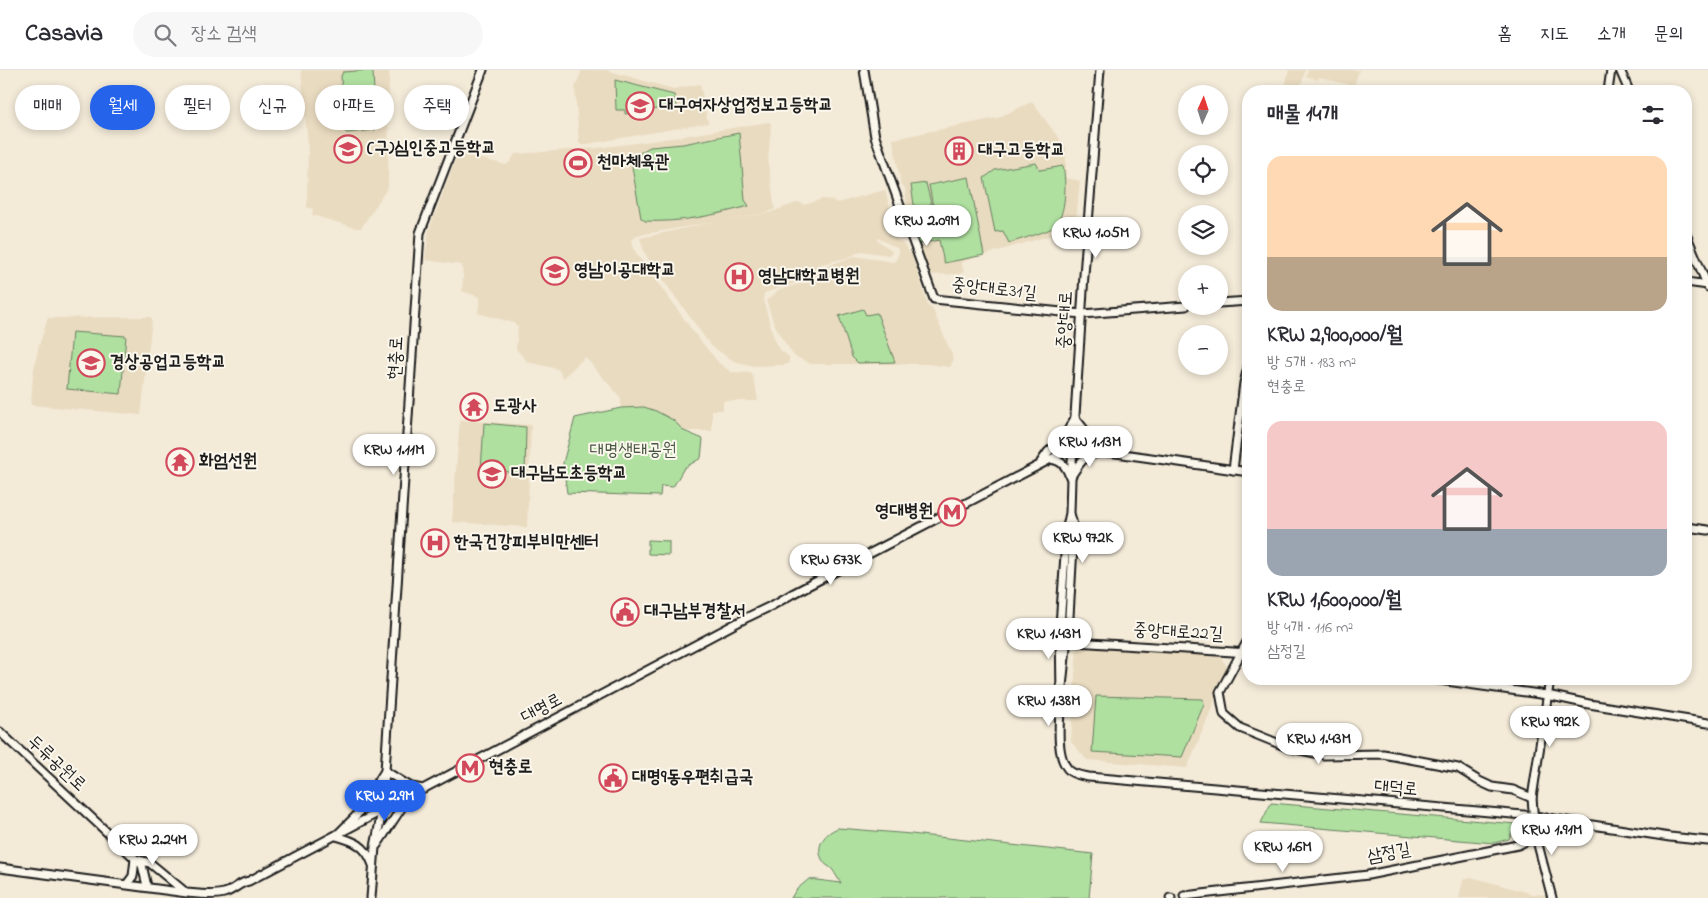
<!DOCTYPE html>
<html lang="ko">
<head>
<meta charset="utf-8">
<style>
	body { margin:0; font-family:"Indie Flower","Poor Story",sans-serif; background:#f7f7f7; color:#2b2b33; height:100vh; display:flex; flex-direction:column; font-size:19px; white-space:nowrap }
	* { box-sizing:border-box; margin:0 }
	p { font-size:16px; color:#7c7c81 }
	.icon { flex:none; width:28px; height:28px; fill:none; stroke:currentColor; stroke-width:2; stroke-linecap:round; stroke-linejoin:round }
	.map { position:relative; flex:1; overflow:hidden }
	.details { position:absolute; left:1242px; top:15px; width:450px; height:600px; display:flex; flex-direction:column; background:#fff; border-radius:20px; box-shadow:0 2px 8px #0003 }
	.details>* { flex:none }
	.banner { position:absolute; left:15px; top:15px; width:475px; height:45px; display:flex; gap:10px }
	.needle { width:32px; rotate:3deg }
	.buttons { position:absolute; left:1178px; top:15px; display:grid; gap:10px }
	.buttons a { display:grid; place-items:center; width:50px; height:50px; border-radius:50%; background:#fff; box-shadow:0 2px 8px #0003; font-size:25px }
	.price { position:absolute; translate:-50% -42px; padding:0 11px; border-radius:18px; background:#fff; color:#222; font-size:16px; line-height:32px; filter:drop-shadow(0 1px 2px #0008) }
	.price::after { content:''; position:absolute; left:50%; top:30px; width:15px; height:11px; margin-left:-8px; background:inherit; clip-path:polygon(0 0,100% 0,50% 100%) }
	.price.active { background:#2563eb; color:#fff }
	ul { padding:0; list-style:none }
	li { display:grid; align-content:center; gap:10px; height:265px; padding:0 25px }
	li span { display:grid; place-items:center; height:155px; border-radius:15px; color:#555 }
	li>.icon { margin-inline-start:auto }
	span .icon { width:90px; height:90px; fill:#fffc; stroke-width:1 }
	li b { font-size:21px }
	h2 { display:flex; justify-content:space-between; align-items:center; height:60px; padding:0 25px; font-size:21px }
	.pill { padding:0 18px; border-radius:22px; background:#fff; box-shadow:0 2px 8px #0003; font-size:18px; line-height:45px }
	.pill.active { background:#2563eb; color:#fff }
	header { display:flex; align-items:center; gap:30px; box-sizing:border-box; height:70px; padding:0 25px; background:#fff; border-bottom:1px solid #e1e1e2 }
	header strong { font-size:24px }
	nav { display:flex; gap:28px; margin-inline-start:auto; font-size:18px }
	.search { width:350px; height:45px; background:#f7f7f7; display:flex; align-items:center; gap:12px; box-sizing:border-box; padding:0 18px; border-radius:28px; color:#7c7c81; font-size:19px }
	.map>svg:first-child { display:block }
	.built { fill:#e9dbc0 }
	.green { fill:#afe0a0; stroke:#667e5e }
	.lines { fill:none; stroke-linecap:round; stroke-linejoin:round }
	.secondary-casing { stroke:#1c1c1c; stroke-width:11 }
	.secondary { stroke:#fbf7ec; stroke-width:7 }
	.labels { text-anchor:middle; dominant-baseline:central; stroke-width:4; stroke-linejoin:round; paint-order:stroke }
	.poi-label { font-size:18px; font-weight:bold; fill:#1c1c1c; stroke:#fbf7ec; text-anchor:start }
	.street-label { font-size:18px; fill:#1c1c1c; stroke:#fbf7ec }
	.park-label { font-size:18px; fill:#485744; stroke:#fbf7ec }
</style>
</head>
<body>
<header>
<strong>Casavia</strong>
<div class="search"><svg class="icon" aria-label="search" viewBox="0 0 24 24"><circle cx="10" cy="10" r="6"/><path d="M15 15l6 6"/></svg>장소 검색</div>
<nav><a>홈</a><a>지도</a><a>소개</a><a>문의</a></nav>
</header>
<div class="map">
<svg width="1708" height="828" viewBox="0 0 1708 828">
	<rect width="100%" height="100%" fill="#f3ead8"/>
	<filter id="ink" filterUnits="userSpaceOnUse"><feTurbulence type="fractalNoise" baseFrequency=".02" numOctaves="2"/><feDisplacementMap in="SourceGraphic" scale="10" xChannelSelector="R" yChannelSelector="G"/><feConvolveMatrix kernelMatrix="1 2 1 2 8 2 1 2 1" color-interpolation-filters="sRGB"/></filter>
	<g filter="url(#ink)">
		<g class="built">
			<path d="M301,0H389L388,117L361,158H356L312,145L313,139L307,137L308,74Z"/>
			<path d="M582,0H606L673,19L700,14L708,53L581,75L579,72L575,18Z"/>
			<path d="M1289,0H1305L1300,21H1284Z"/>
			<path d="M1308,0H1359L1354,16L1319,7L1318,10L1306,6Z"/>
			<path d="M1032,32L1066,78V108L1080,111L1075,158L961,192L964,202L959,204L928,205L909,153L905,118L901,115L893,69L997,48Z"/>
			<path d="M769,52L771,54L768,93L775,139L767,143L717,152L769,143L799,132L805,135L822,129L832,130L837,133L885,120L895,156L889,155L884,161L902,172L913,187L928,236L933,240L952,285L953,291L950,297L927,294H811L794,286L781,267L773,251L766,230L772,227L778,220L826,207L822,198L854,186L893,192L896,190L899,183L897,178L878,168L877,170L892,181L889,185L861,181L849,187L818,195L820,205L764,223L763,229L773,265L778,278L789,287V290L788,294L783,295L754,296L734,291L711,276L650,192L644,181L640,168L714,152L638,165L631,171L636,183L698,268L719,293L731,302L752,303L756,320L758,331H723V340H712V361H684L673,350L644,337L621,338V328L585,287L563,308L558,299L528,292L516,279L518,257L514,253L478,243L480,227L462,221L463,207L462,195L425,190L429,160L458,83L506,95L511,91L515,84L598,78L659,70Z"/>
			<path d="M151,247L152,249L141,345L31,335L33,304L38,279L48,248Z"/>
			<path d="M460,350L531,355L527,457L452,452Z"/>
			<path d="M1077,576L1219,584L1229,600L1219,619L1215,621L1214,633L1187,698L1087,690L1071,672Z"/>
			<path d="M1471,807L1533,824L1549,825V828H1459L1463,810Z"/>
		</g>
		<g class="green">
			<path d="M370,0L373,3L376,56L375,60L347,63L344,61L341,6L343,2Z"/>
			<path d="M615,10L674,25L676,36L625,44V40H616Z"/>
			<path d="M739,63L745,130L749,136C715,145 680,153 645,151L641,148L632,97L641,82L650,77L683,74Z"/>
			<path d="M1036,93L1040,100L1063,96C1066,112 1067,144 1054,157C1047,162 1018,170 1009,173L1003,161L995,162L984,108L995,100Z"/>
			<path d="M969,107L984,185L944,193L939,170L919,174L913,149L916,148L911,115L926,113L937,158L929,115Z"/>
			<path d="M863,239L866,245L877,243L895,292L858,293L852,287L839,246Z"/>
			<path d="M72,262L126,266L121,324L67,319Z"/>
			<path d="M644,337L656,341L673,350L684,361L703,369L701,388L684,398L673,417L661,416L660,426L567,423L563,393L575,348L621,338Z"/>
			<path d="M484,353L526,357L525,403L481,400Z"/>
			<path d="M648,470L669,471V485L648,484Z"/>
			<path d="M1096,626L1203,629L1204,634L1182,687L1092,682Z"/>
			<path d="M1271,733L1516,754L1509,769L1494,773L1261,753Z"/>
			<path d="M838,758L911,764L1093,784L1089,828H791L796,820L809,809L841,813C838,809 835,803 832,799C829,796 825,795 823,791C814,776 825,763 838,758Z"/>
		</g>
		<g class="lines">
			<g class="secondary-casing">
				<g id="secondary">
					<path d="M864,0L875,67L934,229L1082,244L1186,236"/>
					<path d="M1620,0L1629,21"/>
					<path d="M1608,21L1611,0"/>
					<path d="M1686,164L1708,217"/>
					<path d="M1686,212L1708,215"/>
					<path d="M1219,233L1249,231"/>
					<path d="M1074,377L1249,402"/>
					<path d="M1051,389C1062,391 1066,396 1070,407"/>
					<path d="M1041,392L1048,382L1063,369L1075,348L1091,368L1104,381"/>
					<path d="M1233,400L1244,313L1249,293"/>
					<path d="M1072,405C1080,392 1084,385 1101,382"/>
					<path d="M1070,443L1074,459L1069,547L1061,627L1060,555L1067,457L1070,443L1071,408L1084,205L1100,0"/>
					<path d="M1686,457L1708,460"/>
					<path d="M1249,568L1220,622L1224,644L1240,658L1287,677L1324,685L1383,684L1458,698L1479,711L1492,717L1513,720L1532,728"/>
					<path d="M1075,572L1249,583"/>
					<path d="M1432,609L1547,625L1589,634L1708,653"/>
					<path d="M1550,609L1532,728L1535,763L1552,828"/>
					<path d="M1061,627C1060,646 1054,688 1070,701C1075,705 1083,706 1089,707L1534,746L1670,767L1708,771"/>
					<path d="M0,662L142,795L147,816"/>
					<path d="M377,775L408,728"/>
					<path d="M135,789L150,793L184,821"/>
					<path d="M373,795C366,775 354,771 336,766L356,746L385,701L411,717L424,719"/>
					<path d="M0,798L187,823C199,824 212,826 224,823C233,821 240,812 249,811L748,547L773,535L792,524L1074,377"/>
					<path d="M127,814L133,806L135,789"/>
					<path d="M1184,826L1368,805L1518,775L1528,770L1535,763"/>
					<path d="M371,828L375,777L382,741L385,701L420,163L483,0"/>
					<path d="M1170,828H1171"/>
				</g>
			</g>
			<use href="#secondary" class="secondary"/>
		</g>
	</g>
	<defs>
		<g id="school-ring" transform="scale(1.4375)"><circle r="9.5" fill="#fbf7ec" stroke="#d1495b" stroke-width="1.5"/><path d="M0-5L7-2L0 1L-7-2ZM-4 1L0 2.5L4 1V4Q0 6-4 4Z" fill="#d1495b"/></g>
		<g id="building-ring" transform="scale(1.4375)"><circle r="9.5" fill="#fbf7ec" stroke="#d1495b" stroke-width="1.5"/><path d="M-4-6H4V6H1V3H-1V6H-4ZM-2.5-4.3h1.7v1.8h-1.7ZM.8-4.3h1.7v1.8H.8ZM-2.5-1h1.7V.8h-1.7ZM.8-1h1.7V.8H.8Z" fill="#d1495b"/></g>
		<g id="stadium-ring" transform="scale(1.4375)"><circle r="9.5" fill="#fbf7ec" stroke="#d1495b" stroke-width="1.5"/><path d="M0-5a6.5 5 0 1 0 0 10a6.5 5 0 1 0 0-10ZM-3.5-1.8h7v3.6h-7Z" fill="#d1495b"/></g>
		<g id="university-ring" transform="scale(1.4375)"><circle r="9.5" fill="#fbf7ec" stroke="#d1495b" stroke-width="1.5"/><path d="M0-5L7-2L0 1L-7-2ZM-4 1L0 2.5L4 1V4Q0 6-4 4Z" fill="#d1495b"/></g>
		<g id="hospital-ring" transform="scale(1.4375)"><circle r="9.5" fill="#fbf7ec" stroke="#d1495b" stroke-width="1.5"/><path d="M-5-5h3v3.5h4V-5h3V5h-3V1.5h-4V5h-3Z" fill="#d1495b"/></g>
		<g id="temple-ring" transform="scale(1.4375)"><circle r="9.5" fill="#fbf7ec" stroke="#d1495b" stroke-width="1.5"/><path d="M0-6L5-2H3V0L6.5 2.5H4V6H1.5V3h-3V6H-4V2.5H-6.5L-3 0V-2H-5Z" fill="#d1495b"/></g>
		<g id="metro-ring" transform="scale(1.4375)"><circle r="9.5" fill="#fbf7ec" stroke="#d1495b" stroke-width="1.5"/><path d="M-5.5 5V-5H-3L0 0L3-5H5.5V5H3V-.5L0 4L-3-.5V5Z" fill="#d1495b"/></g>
		<g id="civic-ring" transform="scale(1.4375)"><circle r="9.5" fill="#fbf7ec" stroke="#d1495b" stroke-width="1.5"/><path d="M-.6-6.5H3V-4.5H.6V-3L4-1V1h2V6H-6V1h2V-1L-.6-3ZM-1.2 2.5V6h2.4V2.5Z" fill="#d1495b"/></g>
	</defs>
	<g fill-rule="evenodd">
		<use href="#school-ring" x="640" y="36"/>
		<use href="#school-ring" x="348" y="79"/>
		<use href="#building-ring" x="959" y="81"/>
		<use href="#stadium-ring" x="578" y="93"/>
		<use href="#university-ring" x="555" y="201"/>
		<use href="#hospital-ring" x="739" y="207"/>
		<use href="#school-ring" x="91" y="293"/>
		<use href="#temple-ring" x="474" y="337"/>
		<use href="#temple-ring" x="180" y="392"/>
		<use href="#school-ring" x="492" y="404"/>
		<use href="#metro-ring" x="952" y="442"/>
		<use href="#hospital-ring" x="435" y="473"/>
		<use href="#civic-ring" x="625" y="542"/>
		<use href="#metro-ring" x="470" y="698"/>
		<use href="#civic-ring" x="613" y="708"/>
	</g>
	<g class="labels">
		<g class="poi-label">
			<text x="659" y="36">대구여자상업정보고등학교</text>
			<text x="367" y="79">(구)심인중고등학교</text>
			<text x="978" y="81">대구고등학교</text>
			<text x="597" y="93">천마체육관</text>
			<text x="574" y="201">영남이공대학교</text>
			<text x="758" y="207">영남대학교병원</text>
			<text x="110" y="293">경상공업고등학교</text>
			<text x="493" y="337">도광사</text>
			<text x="199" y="392">화엄선원</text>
			<text x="511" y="404">대구남도초등학교</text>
			<text x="933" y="442" text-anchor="end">영대병원</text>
			<text x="454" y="473">한국건강피부비만센터</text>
			<text x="644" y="542">대구남부경찰서</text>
			<text x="489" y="698">현충로</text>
			<text x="632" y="708">대명9동우편취급국</text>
		</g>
		<g class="street-label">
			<text transform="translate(994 220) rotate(6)">중앙대로31길</text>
			<text transform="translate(1066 250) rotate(-87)">중앙대로</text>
			<text transform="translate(397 288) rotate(-87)">현충로</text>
			<text transform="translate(1178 563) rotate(3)">중앙대로22길</text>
			<text transform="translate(542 639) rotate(-28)">대명로</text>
			<text transform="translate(56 694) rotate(43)">두류공원로</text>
			<text transform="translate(1396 719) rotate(5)">대덕로</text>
			<text transform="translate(1389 784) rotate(-11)">삼정길</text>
		</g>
		<g class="park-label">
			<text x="633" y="381">대명생태공원</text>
		</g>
	</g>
</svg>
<div class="buttons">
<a><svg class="needle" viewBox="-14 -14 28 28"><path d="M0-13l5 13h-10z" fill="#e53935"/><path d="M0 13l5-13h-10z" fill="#7c7c81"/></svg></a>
<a><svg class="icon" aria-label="locate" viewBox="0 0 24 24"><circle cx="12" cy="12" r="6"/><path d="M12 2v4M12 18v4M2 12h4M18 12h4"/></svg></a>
<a><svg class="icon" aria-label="layers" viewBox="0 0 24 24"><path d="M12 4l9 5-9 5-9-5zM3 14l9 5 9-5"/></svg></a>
<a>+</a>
<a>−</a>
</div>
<b class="price" style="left:927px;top:177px">KRW 2.09M</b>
<b class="price" style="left:1096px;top:189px">KRW 1.05M</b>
<b class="price" style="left:1090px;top:398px">KRW 1.13M</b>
<b class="price" style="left:394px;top:406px">KRW 1.11M</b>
<b class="price" style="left:1083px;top:494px">KRW 972K</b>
<b class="price" style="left:831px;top:516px">KRW 673K</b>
<b class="price" style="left:1049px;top:590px">KRW 1.43M</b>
<b class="price" style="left:1049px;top:657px">KRW 1.38M</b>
<b class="price" style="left:1550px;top:678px">KRW 992K</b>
<b class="price" style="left:1319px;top:695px">KRW 1.43M</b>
<b class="price active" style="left:385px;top:752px">KRW 2.9M</b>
<b class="price" style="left:1552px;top:786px">KRW 1.91M</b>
<b class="price" style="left:153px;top:796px">KRW 2.24M</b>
<b class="price" style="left:1283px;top:803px">KRW 1.6M</b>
<div class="banner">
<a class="pill">매매</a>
<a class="pill active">월세</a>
<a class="pill">필터</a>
<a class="pill">신규</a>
<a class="pill">아파트</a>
<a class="pill">주택</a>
</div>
<section class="details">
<h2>매물 14개<svg class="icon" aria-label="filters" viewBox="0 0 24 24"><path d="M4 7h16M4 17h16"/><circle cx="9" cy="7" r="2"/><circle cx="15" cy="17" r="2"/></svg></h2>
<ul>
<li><span style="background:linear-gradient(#ffd9b3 65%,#b9a48a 0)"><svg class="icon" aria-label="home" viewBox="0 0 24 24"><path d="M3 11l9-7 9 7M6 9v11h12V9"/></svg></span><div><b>KRW 2,900,000/월</b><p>방 5개 · 183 m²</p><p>현충로</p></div></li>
<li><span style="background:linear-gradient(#f6c9c9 70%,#9aa5b1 0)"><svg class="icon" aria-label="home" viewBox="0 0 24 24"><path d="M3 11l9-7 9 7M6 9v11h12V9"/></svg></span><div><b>KRW 1,600,000/월</b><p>방 4개 · 116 m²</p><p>삼정길</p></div></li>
</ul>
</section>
</div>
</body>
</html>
